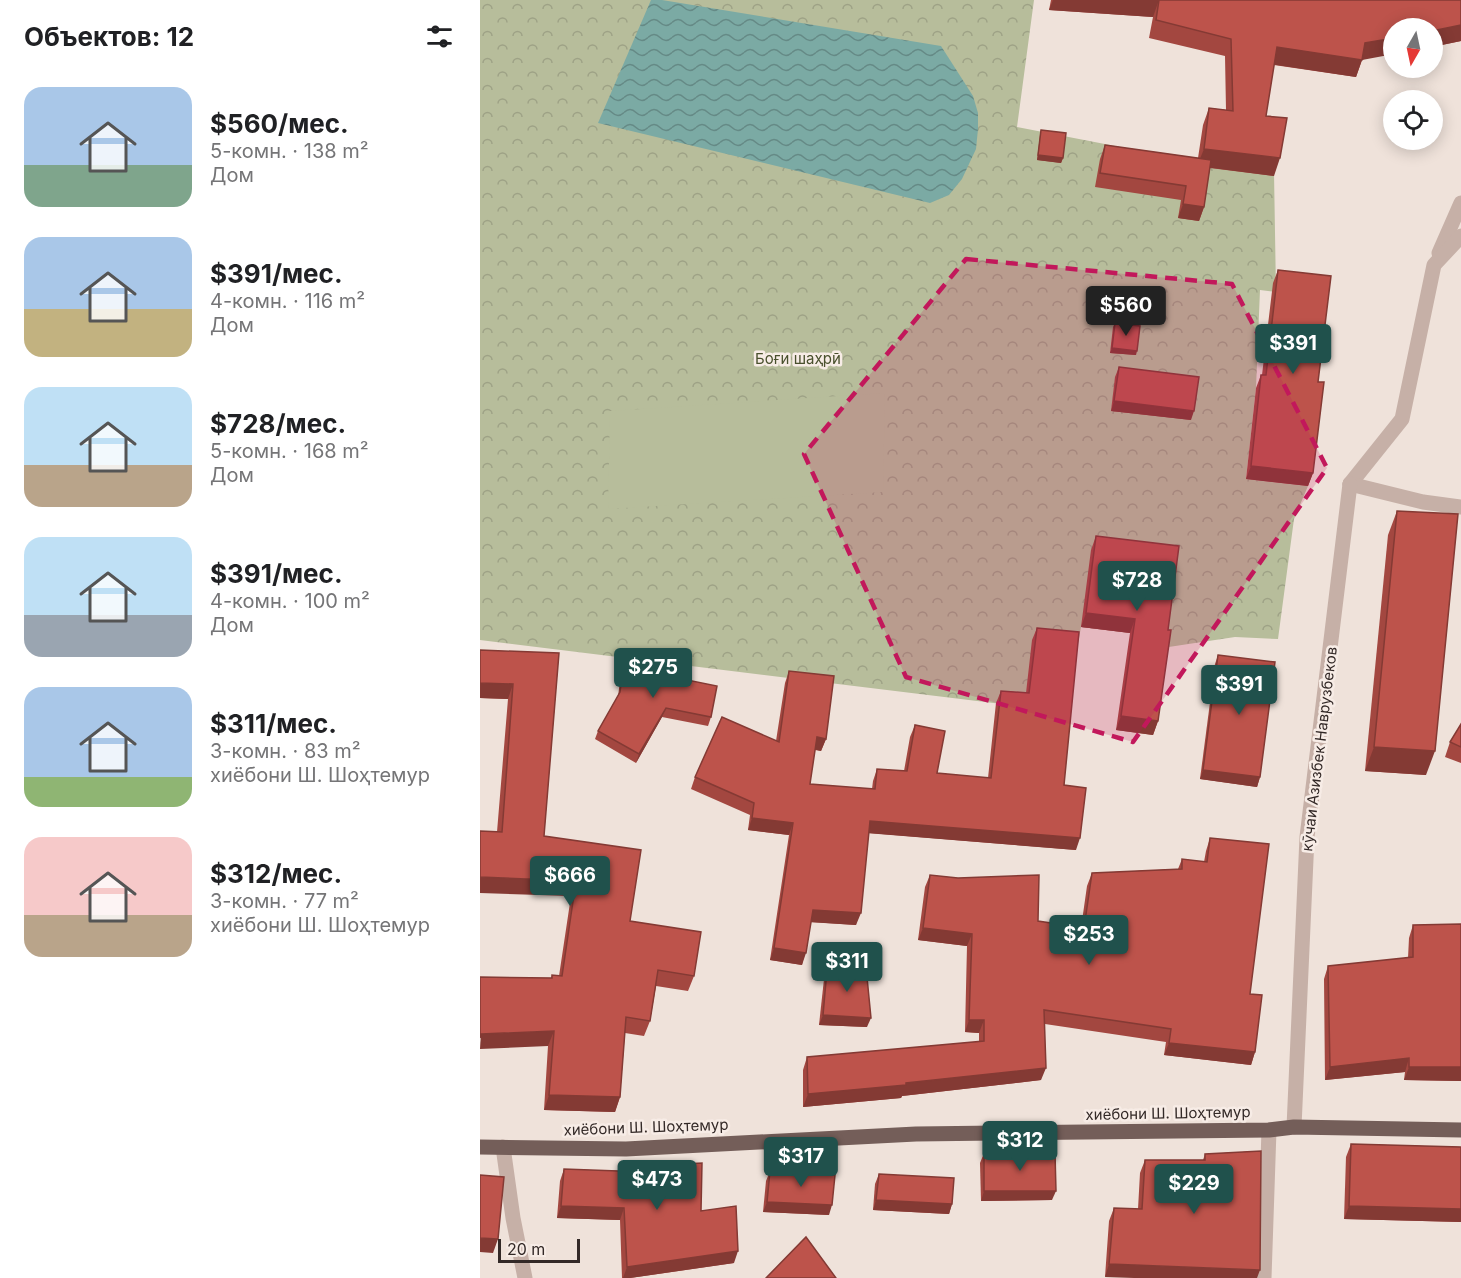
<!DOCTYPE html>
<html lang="ru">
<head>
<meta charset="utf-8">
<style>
	body { margin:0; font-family:Inter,sans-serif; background:#f6f6f6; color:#202124; height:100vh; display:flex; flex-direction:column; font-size:22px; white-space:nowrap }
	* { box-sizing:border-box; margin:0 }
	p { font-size:20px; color:#757577 }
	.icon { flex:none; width:33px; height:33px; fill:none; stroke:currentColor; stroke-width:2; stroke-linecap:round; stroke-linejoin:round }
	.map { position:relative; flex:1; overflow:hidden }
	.details { display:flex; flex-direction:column; background:#fff; width:480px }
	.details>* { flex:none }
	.needle { width:39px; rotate:189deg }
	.controls { position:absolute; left:903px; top:18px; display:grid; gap:12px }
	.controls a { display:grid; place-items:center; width:60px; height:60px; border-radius:50%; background:#fff; box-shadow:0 3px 15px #0003; font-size:30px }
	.scale { position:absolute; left:18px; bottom:15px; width:82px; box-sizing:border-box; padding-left:6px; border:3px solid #332927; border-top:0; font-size:16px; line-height:21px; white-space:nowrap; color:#332927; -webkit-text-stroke:4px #f7ece6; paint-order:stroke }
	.price { position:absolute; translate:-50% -51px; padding:0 14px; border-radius:6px; background:#20514c; color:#fff; font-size:20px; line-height:39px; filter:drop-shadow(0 2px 3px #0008) }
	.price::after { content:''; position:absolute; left:50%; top:36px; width:18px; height:14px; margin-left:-9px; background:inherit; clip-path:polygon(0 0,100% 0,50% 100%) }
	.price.on { background:#222; color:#fff }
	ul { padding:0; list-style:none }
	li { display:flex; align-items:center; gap:18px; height:150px; padding:0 24px }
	li span { display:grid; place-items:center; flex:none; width:168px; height:120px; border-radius:18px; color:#555 }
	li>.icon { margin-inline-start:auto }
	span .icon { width:72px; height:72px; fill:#fffc; stroke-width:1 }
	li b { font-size:26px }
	h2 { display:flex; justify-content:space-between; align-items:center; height:72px; padding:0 24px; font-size:26px }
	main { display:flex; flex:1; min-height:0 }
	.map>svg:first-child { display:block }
	.forest { fill:url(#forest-crowns) }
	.green { fill:#b7bd9b }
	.water { fill:url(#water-waves) }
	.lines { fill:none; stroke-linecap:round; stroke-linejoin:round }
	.minor { stroke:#c6b0a7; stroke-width:15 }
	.major { stroke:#745e59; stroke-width:15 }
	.wall { fill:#a34740 }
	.shaded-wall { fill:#843a34 }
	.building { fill:#bd534b; stroke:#843a34; stroke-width:1.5 }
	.marked { fill:#c2185b; fill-opacity:0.2; stroke:#c2185b; stroke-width:4.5; stroke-dasharray:12 8; stroke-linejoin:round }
	.labels { text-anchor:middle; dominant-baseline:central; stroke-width:5; stroke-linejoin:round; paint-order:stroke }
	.park-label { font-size:15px; fill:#49502d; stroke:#f7ece6 }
	.street-label { font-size:15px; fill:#332927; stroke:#f7ece6 }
</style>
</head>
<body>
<main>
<section class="details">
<h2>Объектов: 12<svg class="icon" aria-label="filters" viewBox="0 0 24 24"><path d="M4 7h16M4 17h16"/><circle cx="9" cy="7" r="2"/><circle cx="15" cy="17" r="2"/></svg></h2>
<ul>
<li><span style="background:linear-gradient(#a9c7e8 65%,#7fa58c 0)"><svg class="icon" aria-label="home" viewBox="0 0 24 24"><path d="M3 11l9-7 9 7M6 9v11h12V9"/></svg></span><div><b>$560/мес.</b><p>5-комн. · 138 m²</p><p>Дом</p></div></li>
<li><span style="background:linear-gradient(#a9c7e8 60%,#c2b280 0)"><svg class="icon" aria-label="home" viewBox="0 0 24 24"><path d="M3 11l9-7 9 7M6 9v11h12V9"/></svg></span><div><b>$391/мес.</b><p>4-комн. · 116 m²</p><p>Дом</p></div></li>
<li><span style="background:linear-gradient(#bfe0f5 65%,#b9a48a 0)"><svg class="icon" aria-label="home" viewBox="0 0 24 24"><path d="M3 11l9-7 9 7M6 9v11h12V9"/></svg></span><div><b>$728/мес.</b><p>5-комн. · 168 m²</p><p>Дом</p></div></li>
<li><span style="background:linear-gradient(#bfe0f5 65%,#9aa5b1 0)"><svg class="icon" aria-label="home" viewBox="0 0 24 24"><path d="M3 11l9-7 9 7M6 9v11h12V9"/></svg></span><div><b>$391/мес.</b><p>4-комн. · 100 m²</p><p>Дом</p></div></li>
<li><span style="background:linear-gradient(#a9c7e8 75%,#8fb573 0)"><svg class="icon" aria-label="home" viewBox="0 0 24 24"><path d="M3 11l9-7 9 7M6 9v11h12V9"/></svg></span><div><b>$311/мес.</b><p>3-комн. · 83 m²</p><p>хиёбони Ш. Шоҳтемур</p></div></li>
<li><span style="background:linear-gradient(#f6c9c9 65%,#b9a48a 0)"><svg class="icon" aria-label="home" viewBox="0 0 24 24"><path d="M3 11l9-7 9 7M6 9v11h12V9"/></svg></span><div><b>$312/мес.</b><p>3-комн. · 77 m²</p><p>хиёбони Ш. Шоҳтемур</p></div></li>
</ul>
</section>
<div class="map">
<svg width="981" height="1278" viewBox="0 0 981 1278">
	<defs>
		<pattern id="forest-crowns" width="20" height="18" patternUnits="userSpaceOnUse" patternTransform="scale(1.5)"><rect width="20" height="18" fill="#b7bd9b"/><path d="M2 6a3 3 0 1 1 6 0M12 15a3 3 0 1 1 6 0" fill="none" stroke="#9ea286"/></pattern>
		<pattern id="water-waves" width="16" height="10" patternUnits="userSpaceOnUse" patternTransform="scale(1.5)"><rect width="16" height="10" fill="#7baaa4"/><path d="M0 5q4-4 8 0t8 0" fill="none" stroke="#658a86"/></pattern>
	</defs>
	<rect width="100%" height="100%" fill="#efe2da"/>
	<path class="forest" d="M0,0H554L537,127L692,157L794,172L796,292L780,290L776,388L766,479L828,486L814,519L798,639L755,637L682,648L684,637L601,627L586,712L0,640Z"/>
	<path class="green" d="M405,393L403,492L128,509L130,411Z"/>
	<path class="water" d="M171,0H182L461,46L493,96L498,113V129L496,149L482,179L469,195L450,203L118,123Z"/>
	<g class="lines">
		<g class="minor">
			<path d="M959,253L981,203"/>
			<path d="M870,484L922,419L954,265L981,236"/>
			<path d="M870,484L943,502L981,507"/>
			<path d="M814,1127L827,837L870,484"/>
			<path d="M23,1147L33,1218L45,1278"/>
			<path d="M784,1278L789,1130"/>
		</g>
		<path class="major" d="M0,1147L146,1149L436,1134L789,1130L814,1127L981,1130"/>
	</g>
	<g class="wall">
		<path d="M571,0H981V41L952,47V28L882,60L876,77L794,65L786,116L794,176L730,168L724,207L719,221L698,218L701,200L615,187L620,159L625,145L718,158L723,125L729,108L746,110L745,56L669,38L673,17L569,10Z"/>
		<path d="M561,130L583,158L581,163L557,160L560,135Z"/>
		<path d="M798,270L838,382L833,473L828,486L766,479L776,388L781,375H782L793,283Z"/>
		<path d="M635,323L656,355L630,353L633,327Z"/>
		<path d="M639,367L711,420L631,411L635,377Z"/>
		<path d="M917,511L946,775L885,771L908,535Z"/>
		<path d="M616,536L688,630L678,721L673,735L636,730L650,633L601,627L611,550Z"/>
		<path d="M557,628L596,850L389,833L376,925L331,922L322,965L290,960L309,835L268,830L270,815L211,789L215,777L296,741L305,683L309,671L346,739L341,751L335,750L330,784L392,789L393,781L397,769L424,771L430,737L435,725L457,773L508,778L516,703L521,691L546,693L552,640Z"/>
		<path d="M79,653L64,836L150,921L214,976L208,991L176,986L170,1021L164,1036L145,1033L140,1097L135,1112L64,1110L68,1046L71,978L72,975L79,976L91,896L17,832L28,699L0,698Z"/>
		<path d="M145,655L207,680L231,717L228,726L182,717L156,763L115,739L118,731L138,697L142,663Z"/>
		<path d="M738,655L780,777L777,787L720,779L735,664Z"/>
		<path d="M981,724V763L965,757L970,742Z"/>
		<path d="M730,838L770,994L775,1052L771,1065L684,1055L686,1042L565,1024L561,1080L422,1096L421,1098L323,1107V1070L327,1057L499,1042V1033L485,1032L487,946L438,940L445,887L450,875L558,921L601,928L607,886L612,873L698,869L702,859L724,862L726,851Z"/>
		<path d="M933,925L981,1081L924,1080L925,1072L845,1080L844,979L848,966L928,958L929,938Z"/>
		<path d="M347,970L387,1027L339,1025L344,979Z"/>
		<path d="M871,1144L981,1147V1222L864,1219L866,1157Z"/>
		<path d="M781,1151L625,1277L629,1221L634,1208L658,1209L660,1173L665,1160H723L725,1154Z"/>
		<path d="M504,1153L572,1200L501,1201L500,1163Z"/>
		<path d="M166,1166L221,1211L254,1263L150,1278H142L140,1220L77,1218L80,1181L84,1169L164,1172Z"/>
		<path d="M290,1171L349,1215L283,1212L286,1181Z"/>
		<path d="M399,1174L472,1204L469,1214L393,1210L395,1184Z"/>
	</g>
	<g class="shaded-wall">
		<path d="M573,0H679L673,17L569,10Z"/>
		<path d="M981,25V41L952,47V31Z"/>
		<path d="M914,38V54L882,60L876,77L790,64L797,47L885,43Z"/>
		<path d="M724,149L800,158L794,176L717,166Z"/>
		<path d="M558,155L583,158L581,163L557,160Z"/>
		<path d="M703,204L724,207L719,221L698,218Z"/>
		<path d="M632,348L657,351L656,355L630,353Z"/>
		<path d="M634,401L714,411L711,420L631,411Z"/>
		<path d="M771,466L833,473L828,486L766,479Z"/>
		<path d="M606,613L655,619L650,633L601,627Z"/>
		<path d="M0,683L33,684L28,699L0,698Z"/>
		<path d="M186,708L182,717L156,763L159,754Z"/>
		<path d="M641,716L678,721L673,735L636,730Z"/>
		<path d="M337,737L346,739L341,751L333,749Z"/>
		<path d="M894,747L955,751L946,775L885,771Z"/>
		<path d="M723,770L780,777L777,787L720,779Z"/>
		<path d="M272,818L313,823L309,835L268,830Z"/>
		<path d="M390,821L600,838L596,850L386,833Z"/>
		<path d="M0,877L96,881L91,896L0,893Z"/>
		<path d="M333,910L381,913L376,925L328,922Z"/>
		<path d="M443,928L492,934L487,946L438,940Z"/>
		<path d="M294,948L326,953L322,965L290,960Z"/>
		<path d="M343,1015L391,1018L387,1027L339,1025Z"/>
		<path d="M489,1020H504L499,1033L485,1032Z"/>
		<path d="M74,1031L68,1046L0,1049L1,1034Z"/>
		<path d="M689,1043L775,1052L771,1065L684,1055Z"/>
		<path d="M929,1058L925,1072L845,1080L850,1067Z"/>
		<path d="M929,1067H981V1081L924,1080Z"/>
		<path d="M566,1068L561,1080L422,1096L421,1098L323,1107L328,1094Z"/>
		<path d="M69,1095L140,1097L135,1112L64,1110Z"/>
		<path d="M504,1191H576L572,1200L501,1201Z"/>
		<path d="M396,1200L472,1204L469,1214L393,1210Z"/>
		<path d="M287,1202L352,1205L349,1215L283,1212Z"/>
		<path d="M81,1206L144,1208L140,1220L77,1218Z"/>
		<path d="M869,1206L981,1209V1222L864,1219Z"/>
		<path d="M0,1238L18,1239L13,1253L0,1252Z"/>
		<path d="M258,1251L254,1263L150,1278H143L147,1267Z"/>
		<path d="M629,1264L780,1270L777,1278H654L625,1277Z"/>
	</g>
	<g class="building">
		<path d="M679,0H981V25L952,31V28H914V38L885,43L882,60L797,47L786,116L807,118L800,158L724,149L729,108L753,111L751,39L676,20Z"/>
		<path d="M561,130L586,133L583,158L558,155Z"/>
		<path d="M625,145L731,160L724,207L703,204L706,186L620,173Z"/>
		<path d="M798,270L851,276L838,382H844L833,473L771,466L781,375H786Z"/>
		<path d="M635,323L660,326L657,351L632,348Z"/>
		<path d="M639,367L719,377L714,411L634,401Z"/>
		<path d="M917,511L978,514L955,751L894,747Z"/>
		<path d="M616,536L699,546L688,630H691L678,721L641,716L655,619L606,613Z"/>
		<path d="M557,628L599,632L584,785L606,788L600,838L390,821L381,913L333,910L326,953L294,948L313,823L272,818L274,803L215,777L242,717L299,742L309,671L354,676L346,739L337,737L330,784L395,789L397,769L427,771L435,725L465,731L457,773L511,778L521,691L549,693Z"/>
		<path d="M0,650L79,653L64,836L161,850L150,921L221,932L214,976L178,970L170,1021L146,1017L140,1097L69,1095L74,1031L1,1034L0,1038V977L72,978V975L82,976L96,881L0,877V831L22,832L33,684L0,683Z"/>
		<path d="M145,655L209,663L207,680L237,686L231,717L186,708L159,754L118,731L140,692Z"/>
		<path d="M738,655L795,662L780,777L723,770Z"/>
		<path d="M981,724V747L970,742Z"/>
		<path d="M730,838L789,844L770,994L782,995L775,1052L689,1043L691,1029L564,1010L566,1068L426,1083V1085L328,1094L327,1057L504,1041V1020H489L492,934L443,928L450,875L478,878L559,875L558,921L604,928L612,873L702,869V859L727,862Z"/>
		<path d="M981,924V1067H929V1058L850,1067L848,966L933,957V925Z"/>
		<path d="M386,967L391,1018L343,1015L347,970Z"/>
		<path d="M871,1144L981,1147V1209L869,1206Z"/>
		<path d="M781,1151L780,1270L629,1264L634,1208L662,1209L665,1160H725V1154Z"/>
		<path d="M504,1153H575L576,1191H504Z"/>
		<path d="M222,1163L221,1211L256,1206L258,1251L147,1267L144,1208L81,1206L84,1169L166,1172V1166Z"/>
		<path d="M290,1171L355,1175L352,1205L287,1202Z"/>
		<path d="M399,1174L474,1178L472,1204L396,1200Z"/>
		<path d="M0,1175L24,1177L18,1239L0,1238Z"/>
		<path d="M326,1237L356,1278H286Z"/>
	</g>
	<path class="marked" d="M486,259L752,284L847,468L653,742L426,677L324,454Z"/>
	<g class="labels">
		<g class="park-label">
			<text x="318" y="358">Боғи шаҳрӣ</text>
		</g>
		<g class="street-label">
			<text transform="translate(839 749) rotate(-83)">кӯчаи Азизбек Наврузбеков</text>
			<text transform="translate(688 1113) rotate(-1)">хиёбони Ш. Шоҳтемур</text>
			<text transform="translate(166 1127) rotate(-2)">хиёбони Ш. Шоҳтемур</text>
		</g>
	</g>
</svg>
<div class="controls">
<a><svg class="needle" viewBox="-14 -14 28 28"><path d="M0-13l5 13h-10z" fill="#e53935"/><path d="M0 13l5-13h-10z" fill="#757577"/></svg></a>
<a><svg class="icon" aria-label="locate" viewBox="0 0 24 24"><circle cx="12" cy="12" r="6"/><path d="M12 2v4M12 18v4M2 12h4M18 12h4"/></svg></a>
</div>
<div class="scale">20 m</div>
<b class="price on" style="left:646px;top:337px">$560</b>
<b class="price" style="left:813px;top:375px">$391</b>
<b class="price" style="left:657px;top:612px">$728</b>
<b class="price" style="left:173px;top:699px">$275</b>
<b class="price" style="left:759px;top:716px">$391</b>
<b class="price" style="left:90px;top:907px">$666</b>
<b class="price" style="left:609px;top:966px">$253</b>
<b class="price" style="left:367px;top:993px">$311</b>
<b class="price" style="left:540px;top:1172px">$312</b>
<b class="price" style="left:321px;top:1188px">$317</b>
<b class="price" style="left:177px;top:1211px">$473</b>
<b class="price" style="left:714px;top:1215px">$229</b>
</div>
</main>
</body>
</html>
